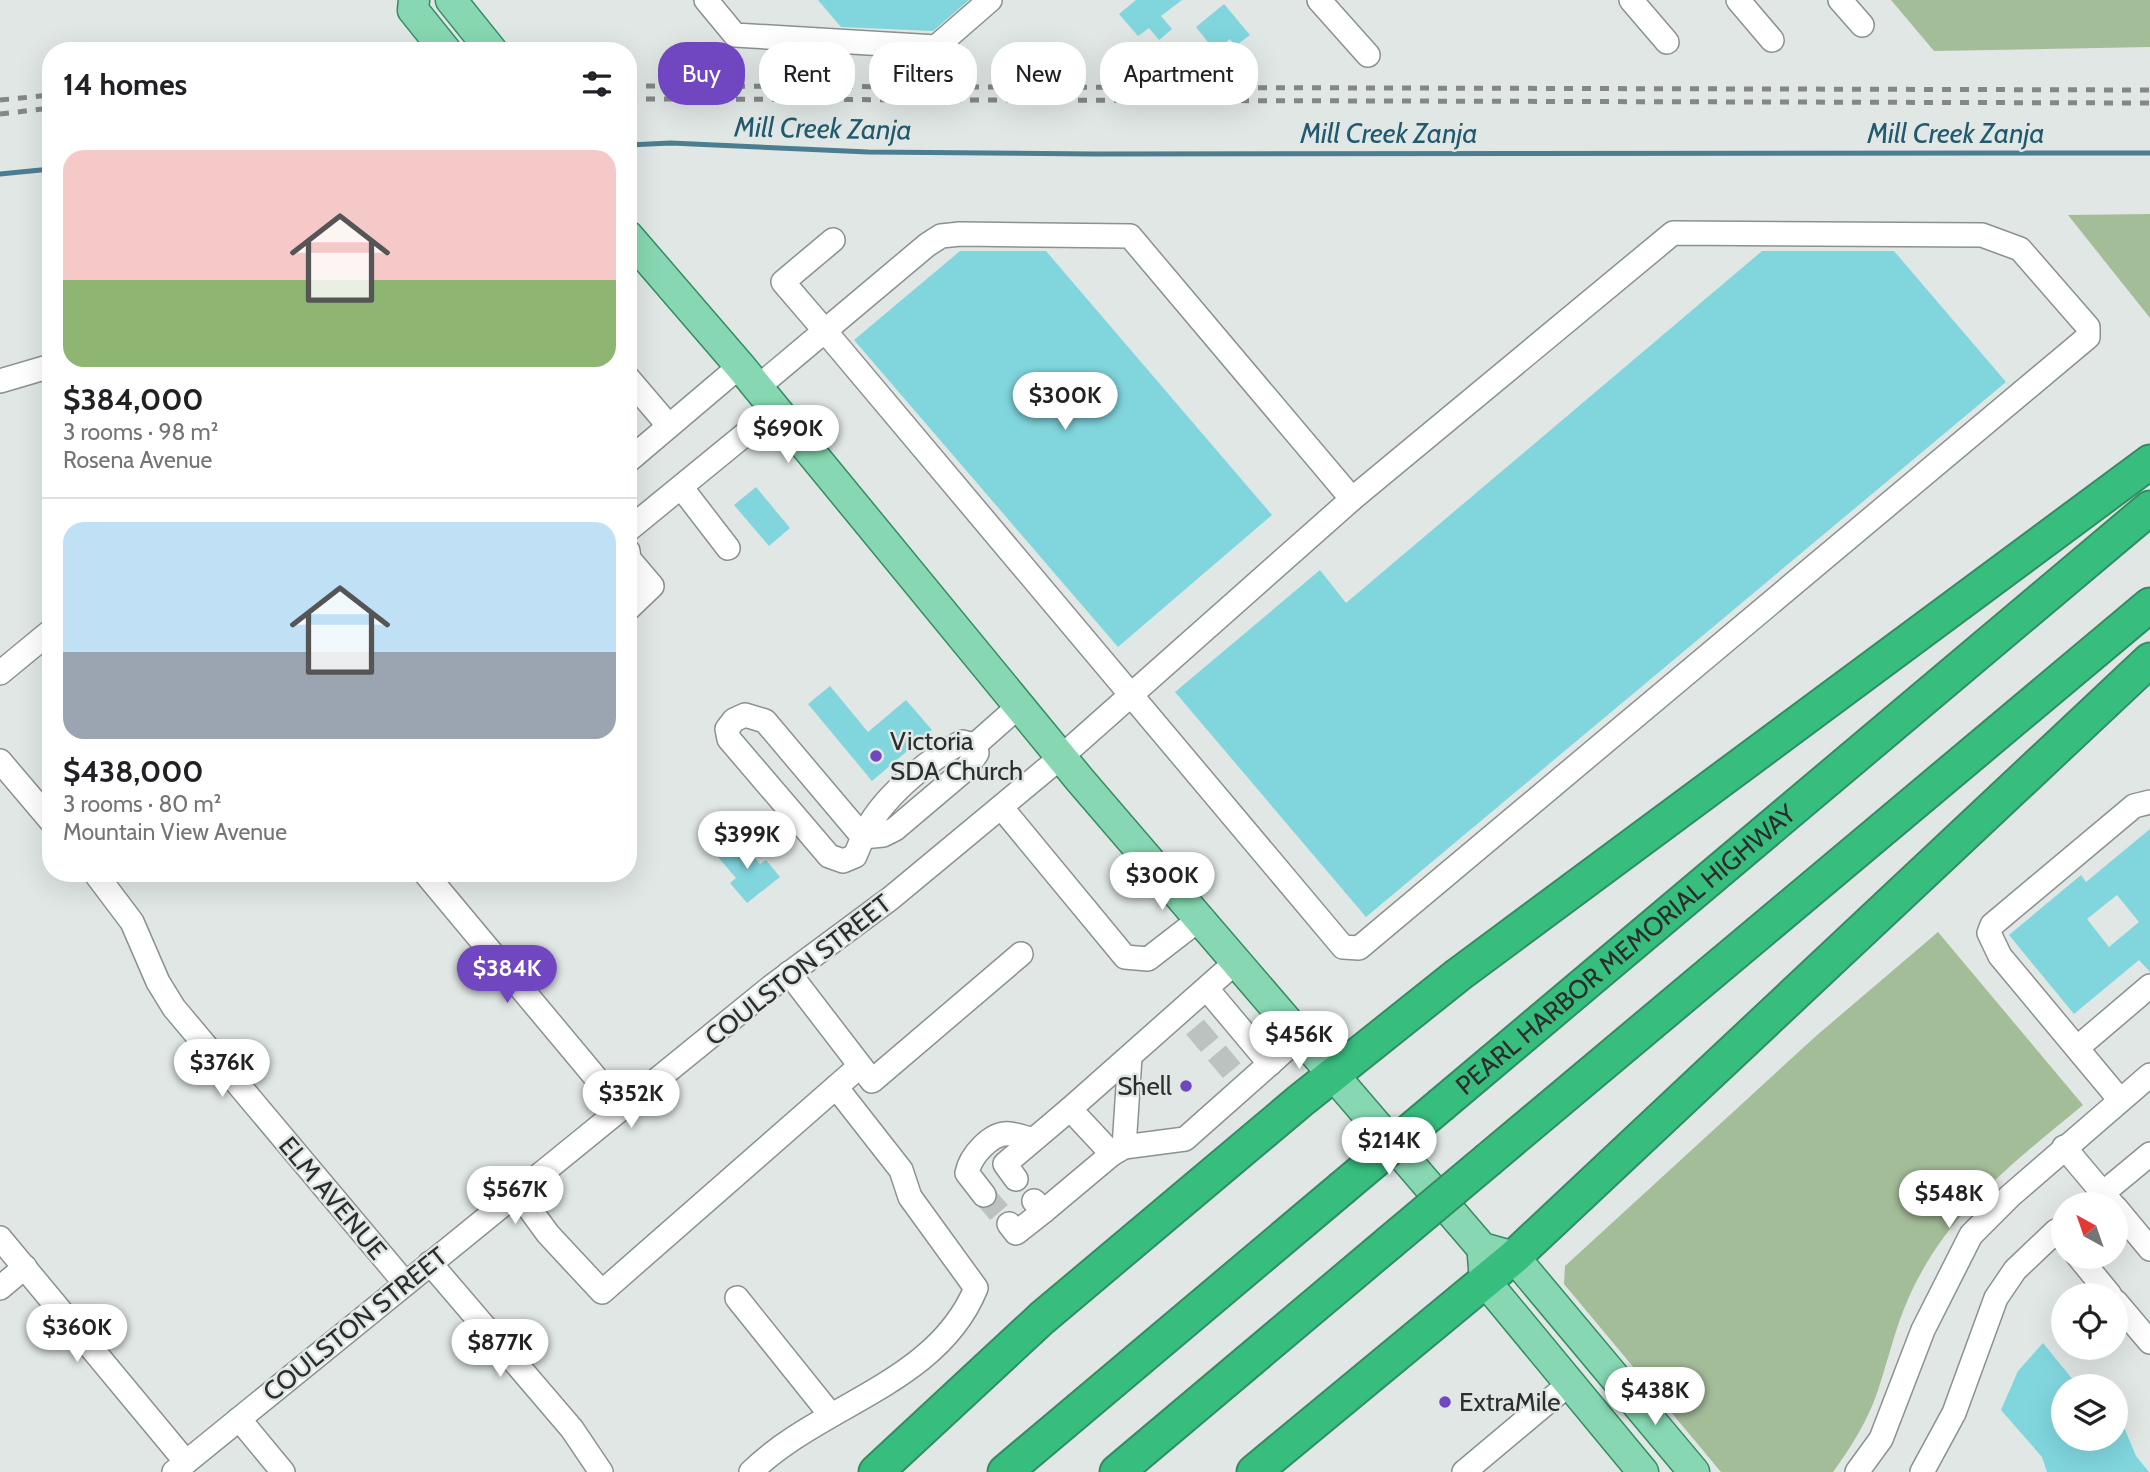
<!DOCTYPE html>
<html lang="en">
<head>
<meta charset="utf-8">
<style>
	body { margin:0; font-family:Cabin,sans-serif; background:#f6f6f6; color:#202124; height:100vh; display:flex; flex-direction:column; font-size:26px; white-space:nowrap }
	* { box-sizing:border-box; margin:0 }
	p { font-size:23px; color:#757577 }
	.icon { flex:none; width:38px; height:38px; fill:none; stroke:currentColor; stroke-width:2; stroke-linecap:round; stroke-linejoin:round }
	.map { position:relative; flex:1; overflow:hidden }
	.panel { position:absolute; left:42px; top:42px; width:595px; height:840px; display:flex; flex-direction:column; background:#fff; border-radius:28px; box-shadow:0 7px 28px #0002 }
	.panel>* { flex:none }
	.guide { position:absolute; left:658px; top:42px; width:665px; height:63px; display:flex; gap:14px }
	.needle { width:46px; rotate:320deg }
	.controls { position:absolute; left:2051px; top:1192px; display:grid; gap:14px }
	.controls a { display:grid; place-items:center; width:77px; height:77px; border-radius:50%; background:#fff; box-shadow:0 7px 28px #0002; font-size:35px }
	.price { position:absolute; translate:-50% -60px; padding:0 16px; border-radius:24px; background:#fff; color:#222; font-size:23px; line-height:46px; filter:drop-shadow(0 2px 4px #0008) }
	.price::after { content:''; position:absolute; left:50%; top:42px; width:21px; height:16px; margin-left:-10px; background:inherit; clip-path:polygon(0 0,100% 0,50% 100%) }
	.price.selected { background:#7047c0; color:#fff }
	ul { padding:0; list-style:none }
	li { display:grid; align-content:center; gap:14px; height:371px; padding:0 21px }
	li+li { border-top:2px solid #e0e0e0 }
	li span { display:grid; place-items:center; height:217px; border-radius:21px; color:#555 }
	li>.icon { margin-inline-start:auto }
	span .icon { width:126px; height:126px; fill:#fffc; stroke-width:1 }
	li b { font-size:30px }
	h2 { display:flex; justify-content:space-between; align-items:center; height:84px; padding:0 21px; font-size:30px }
	.pill { padding:0 24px; border-radius:28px; background:#fff; box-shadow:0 7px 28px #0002; font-size:24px; line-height:63px }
	.pill.selected { background:#7047c0; color:#fff }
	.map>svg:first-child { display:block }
	.green { fill:#a4bd99 }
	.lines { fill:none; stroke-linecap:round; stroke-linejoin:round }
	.stream { stroke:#4c7e92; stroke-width:5 }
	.building { fill:#81d6de; fill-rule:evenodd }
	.minor-tunnel { stroke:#bcc2c0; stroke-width:23; stroke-dasharray:23 11; stroke-linecap:butt }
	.minor-casing { stroke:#8b9190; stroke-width:26 }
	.major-casing { stroke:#338c62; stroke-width:33 }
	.highway-casing { stroke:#338c62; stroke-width:37 }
	.minor { stroke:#fff; stroke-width:23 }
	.major { stroke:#87d8b2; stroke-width:30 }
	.highway { stroke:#37be7f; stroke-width:33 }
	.rail { stroke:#838887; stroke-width:5; stroke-dasharray:9 9; stroke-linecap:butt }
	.highway-bridge-casing { stroke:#338c62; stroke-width:37; stroke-linecap:butt }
	.highway-bridge { stroke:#37be7f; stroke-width:33 }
	.poi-dot { fill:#7047c0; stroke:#e0e7e5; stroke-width:2.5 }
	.labels { text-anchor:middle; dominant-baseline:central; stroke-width:5; stroke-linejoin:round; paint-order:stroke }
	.poi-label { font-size:26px; fill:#2b2e2d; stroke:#e0e7e5; text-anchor:start }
	.street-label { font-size:26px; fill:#2b2e2d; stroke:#e0e7e5 }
	.water-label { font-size:28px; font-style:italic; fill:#215a6f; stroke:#e0e7e5 }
</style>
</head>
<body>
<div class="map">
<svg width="2150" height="1472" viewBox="0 0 2150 1472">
	<rect width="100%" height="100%" fill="#e0e7e5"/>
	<g class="green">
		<path d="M1891,0H2150V47L1934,51Z"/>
		<path d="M2150,214V318L2068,215Z"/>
		<path d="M1938,932L2083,1105C2013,1163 1947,1212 1909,1297C1895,1328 1888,1361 1877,1393C1868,1420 1850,1449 1833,1472H1721L1564,1284L1565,1266L1816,1036Z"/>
	</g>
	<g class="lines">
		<g class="stream">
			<path d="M628,145L671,143L868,152L1095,154L2150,153"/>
			<path d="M0,174L51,169"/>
		</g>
	</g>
	<g class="building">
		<path d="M818,0H969L933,31L841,27Z"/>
		<path d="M1136,0H1182L1161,16L1172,29L1159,40L1149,28L1138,36L1119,14Z"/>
		<path d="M1224,4L1250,35L1235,46L1230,39L1215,51L1196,27Z"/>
		<path d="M960,251H1046L1272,515L1118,647L854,340Z"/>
		<path d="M1762,251H1894L2006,382L1366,917L1175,692L1320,570L1346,603Z"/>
		<path d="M756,487L790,528L769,546L734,505Z"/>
		<path d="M830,686L868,732L906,700L932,730L872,781L808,704Z"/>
		<path d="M2150,829V972L2139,960L2074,1014L2009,935L2081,875L2086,882ZM2117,895L2139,922L2109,947L2087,919Z"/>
		<path d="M739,839L760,864L766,860L780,877L747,903L730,883L736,878L717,856Z"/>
		<path d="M2043,1343L2078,1386H2063V1438H2116V1408L2136,1456L2149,1472H2047L2042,1457L2001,1410L2018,1371Z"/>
	</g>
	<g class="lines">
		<g class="minor-tunnel">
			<path d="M1195,1027L1238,1078"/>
			<path d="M984,1195L1009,1224"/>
		</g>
		<g class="minor-casing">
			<g id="minor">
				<path d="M706,0L735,35L936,47L990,0"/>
				<path d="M1319,0L1368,55"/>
				<path d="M1631,0L1667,42"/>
				<path d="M1738,0L1772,40"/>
				<path d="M1840,0L1862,25"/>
				<path d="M628,378L669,426"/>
				<path d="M0,381L51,366"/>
				<path d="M758,387C814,340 871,292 927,245L941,236L960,234L1130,236L1352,499L1673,233L1982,235L2020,249L2088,327V337L1359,948L1343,947L825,331L783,282L833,240"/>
				<path d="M628,461L740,366"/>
				<path d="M681,487L728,548"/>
				<path d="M628,530L776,409"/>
				<path d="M628,551L629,559L652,586L628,609"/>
				<path d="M0,673L51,631"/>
				<path d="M745,715L765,721L863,837L855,856L843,861L829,856L729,739L727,729L734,720Z"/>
				<path d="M962,742L975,745L977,753L967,768L895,829L883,835L863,837C879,800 926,761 962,742Z"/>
				<path d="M975,745L1019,706"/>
				<path d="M0,761L51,821"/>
				<path d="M1001,807L1125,957L1148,959L1201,918"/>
				<path d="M95,873L132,922L158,982L174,1008L405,1283"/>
				<path d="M425,873L622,1109"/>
				<path d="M1237,961L1070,1109L1112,1154L1124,1147L1185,1139L1301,1036"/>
				<path d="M789,973L872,1081L1021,954"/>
				<path d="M1207,989L1270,1064"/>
				<path d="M2077,1048L2150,986"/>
				<path d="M2120,1100L2000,956L1989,933L1992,925L2134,806L2150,802"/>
				<path d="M1124,1147L1130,1057"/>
				<path d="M2064,1147L2112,1204"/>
				<path d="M1016,1179L1005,1164L1070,1109"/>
				<path d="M518,1193L548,1234L602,1292L860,1066"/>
				<path d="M2103,1193L2150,1154"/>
				<path d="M984,1195L967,1173C970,1157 991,1131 1011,1134C1018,1135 1026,1138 1033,1140"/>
				<path d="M1034,1201L1044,1211L1112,1154"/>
				<path d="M2116,1208L2150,1249"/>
				<path d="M1009,1224L1016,1233L1044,1211"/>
				<path d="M0,1238L186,1462"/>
				<path d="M2078,1256L2110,1295"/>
				<path d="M430,1263L572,1429L601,1472"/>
				<path d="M0,1288L25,1267"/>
				<path d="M737,1298L830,1414"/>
				<path d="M2116,1302L2150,1342"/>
				<path d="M239,1419L283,1472"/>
				<path d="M174,1472L771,987L891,898L1061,757L1352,499"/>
				<path d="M751,1472C820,1404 937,1384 976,1288L910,1197L901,1170L836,1087"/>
				<path d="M1464,1472L1569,1384"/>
				<path d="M1857,1472L1881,1439L1923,1330L1971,1235L2010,1196L2150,1075"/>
				<path d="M1922,1472L1954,1413L1996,1298L2015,1270L2056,1231L2063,1239"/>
			</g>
		</g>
		<g class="major-casing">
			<g id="major">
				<path d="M414,0L413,10L446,51"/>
				<path d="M451,0L492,51"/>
				<path d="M628,236L740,366L1080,780L1482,1248L1514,1257L1694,1472"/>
				<path d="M1483,1256L1485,1281L1643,1472"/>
			</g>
		</g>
		<g class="highway-casing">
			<g id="highway">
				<path id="s1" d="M1442,1104L2150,508"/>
				<path d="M1489,1159L2150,605"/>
				<path d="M876,1472L1042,1318L1300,1101L1458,975L2150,462"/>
				<path d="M1005,1472L1341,1189"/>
				<path d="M1117,1472L1389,1243"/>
				<path d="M1254,1472L1514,1257L2150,660"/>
			</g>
		</g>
		<use href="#minor" class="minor"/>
		<use href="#major" class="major"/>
		<use href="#highway" class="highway"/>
		<g class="rail">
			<path d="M628,86L2150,90"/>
			<path d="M628,99L2150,103"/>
			<path d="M0,100L51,95"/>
			<path d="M0,114L51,108"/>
		</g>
		<g class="highway-bridge-casing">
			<g id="highway-bridge">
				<path d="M1341,1189L1442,1104"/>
				<path d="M1389,1243L1489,1159"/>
			</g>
		</g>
		<use href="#highway-bridge" class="highway-bridge"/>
	</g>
	<g class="poi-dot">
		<circle cx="876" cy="756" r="7"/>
		<circle cx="1186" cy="1086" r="7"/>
		<circle cx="1445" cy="1402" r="7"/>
	</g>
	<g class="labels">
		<g class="poi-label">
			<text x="890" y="741">Victoria<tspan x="890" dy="30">SDA Church</tspan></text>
			<text x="1172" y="1086" text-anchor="end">Shell</text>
			<text x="1459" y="1402">ExtraMile</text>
		</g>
		<g class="street-label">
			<text stroke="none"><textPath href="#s1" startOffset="240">PEARL HARBOR MEMORIAL HIGHWAY</textPath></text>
			<text transform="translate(798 970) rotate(-38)">COULSTON STREET</text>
			<text transform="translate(333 1198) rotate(50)">ELM AVENUE</text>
			<text transform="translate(355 1324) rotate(-39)">COULSTON STREET</text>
		</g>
		<g class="water-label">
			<text transform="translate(823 128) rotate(1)">Mill Creek Zanja</text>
			<text x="1389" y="133">Mill Creek Zanja</text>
			<text x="1956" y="133">Mill Creek Zanja</text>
		</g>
	</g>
</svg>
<div class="controls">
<a><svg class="needle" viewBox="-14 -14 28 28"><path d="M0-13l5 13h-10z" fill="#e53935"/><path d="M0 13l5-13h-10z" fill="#757577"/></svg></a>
<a><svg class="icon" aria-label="locate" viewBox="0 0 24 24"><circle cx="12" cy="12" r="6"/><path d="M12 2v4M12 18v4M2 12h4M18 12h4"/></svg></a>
<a><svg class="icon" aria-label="layers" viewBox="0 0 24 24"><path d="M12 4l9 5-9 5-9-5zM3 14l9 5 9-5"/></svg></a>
</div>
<b class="price" style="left:1065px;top:432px">$300K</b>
<b class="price" style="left:788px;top:465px">$690K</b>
<b class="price" style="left:747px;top:871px">$399K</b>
<b class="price" style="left:1162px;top:912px">$300K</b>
<b class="price selected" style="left:507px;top:1005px">$384K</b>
<b class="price" style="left:1299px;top:1071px">$456K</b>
<b class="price" style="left:222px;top:1099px">$376K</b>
<b class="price" style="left:631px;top:1130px">$352K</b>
<b class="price" style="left:1389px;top:1177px">$214K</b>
<b class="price" style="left:515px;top:1226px">$567K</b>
<b class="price" style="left:1949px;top:1230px">$548K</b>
<b class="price" style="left:77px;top:1364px">$360K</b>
<b class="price" style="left:500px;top:1379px">$877K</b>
<b class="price" style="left:1655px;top:1427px">$438K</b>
<div class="guide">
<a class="pill selected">Buy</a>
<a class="pill">Rent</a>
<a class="pill">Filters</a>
<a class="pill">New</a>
<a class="pill">Apartment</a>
</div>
<section class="panel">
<h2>14 homes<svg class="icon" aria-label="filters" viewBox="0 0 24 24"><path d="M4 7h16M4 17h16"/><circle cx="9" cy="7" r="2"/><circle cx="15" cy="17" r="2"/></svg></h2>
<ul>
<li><span style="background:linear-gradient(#f6c9c9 60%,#8fb573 0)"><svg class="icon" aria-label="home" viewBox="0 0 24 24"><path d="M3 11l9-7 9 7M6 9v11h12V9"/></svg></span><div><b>$384,000</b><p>3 rooms · 98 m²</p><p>Rosena Avenue</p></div></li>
<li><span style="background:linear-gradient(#bfe0f5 60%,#9aa5b1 0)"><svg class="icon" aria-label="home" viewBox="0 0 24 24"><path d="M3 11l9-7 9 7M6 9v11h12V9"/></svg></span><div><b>$438,000</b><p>3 rooms · 80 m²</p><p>Mountain View Avenue</p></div></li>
</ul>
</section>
</div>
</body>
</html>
